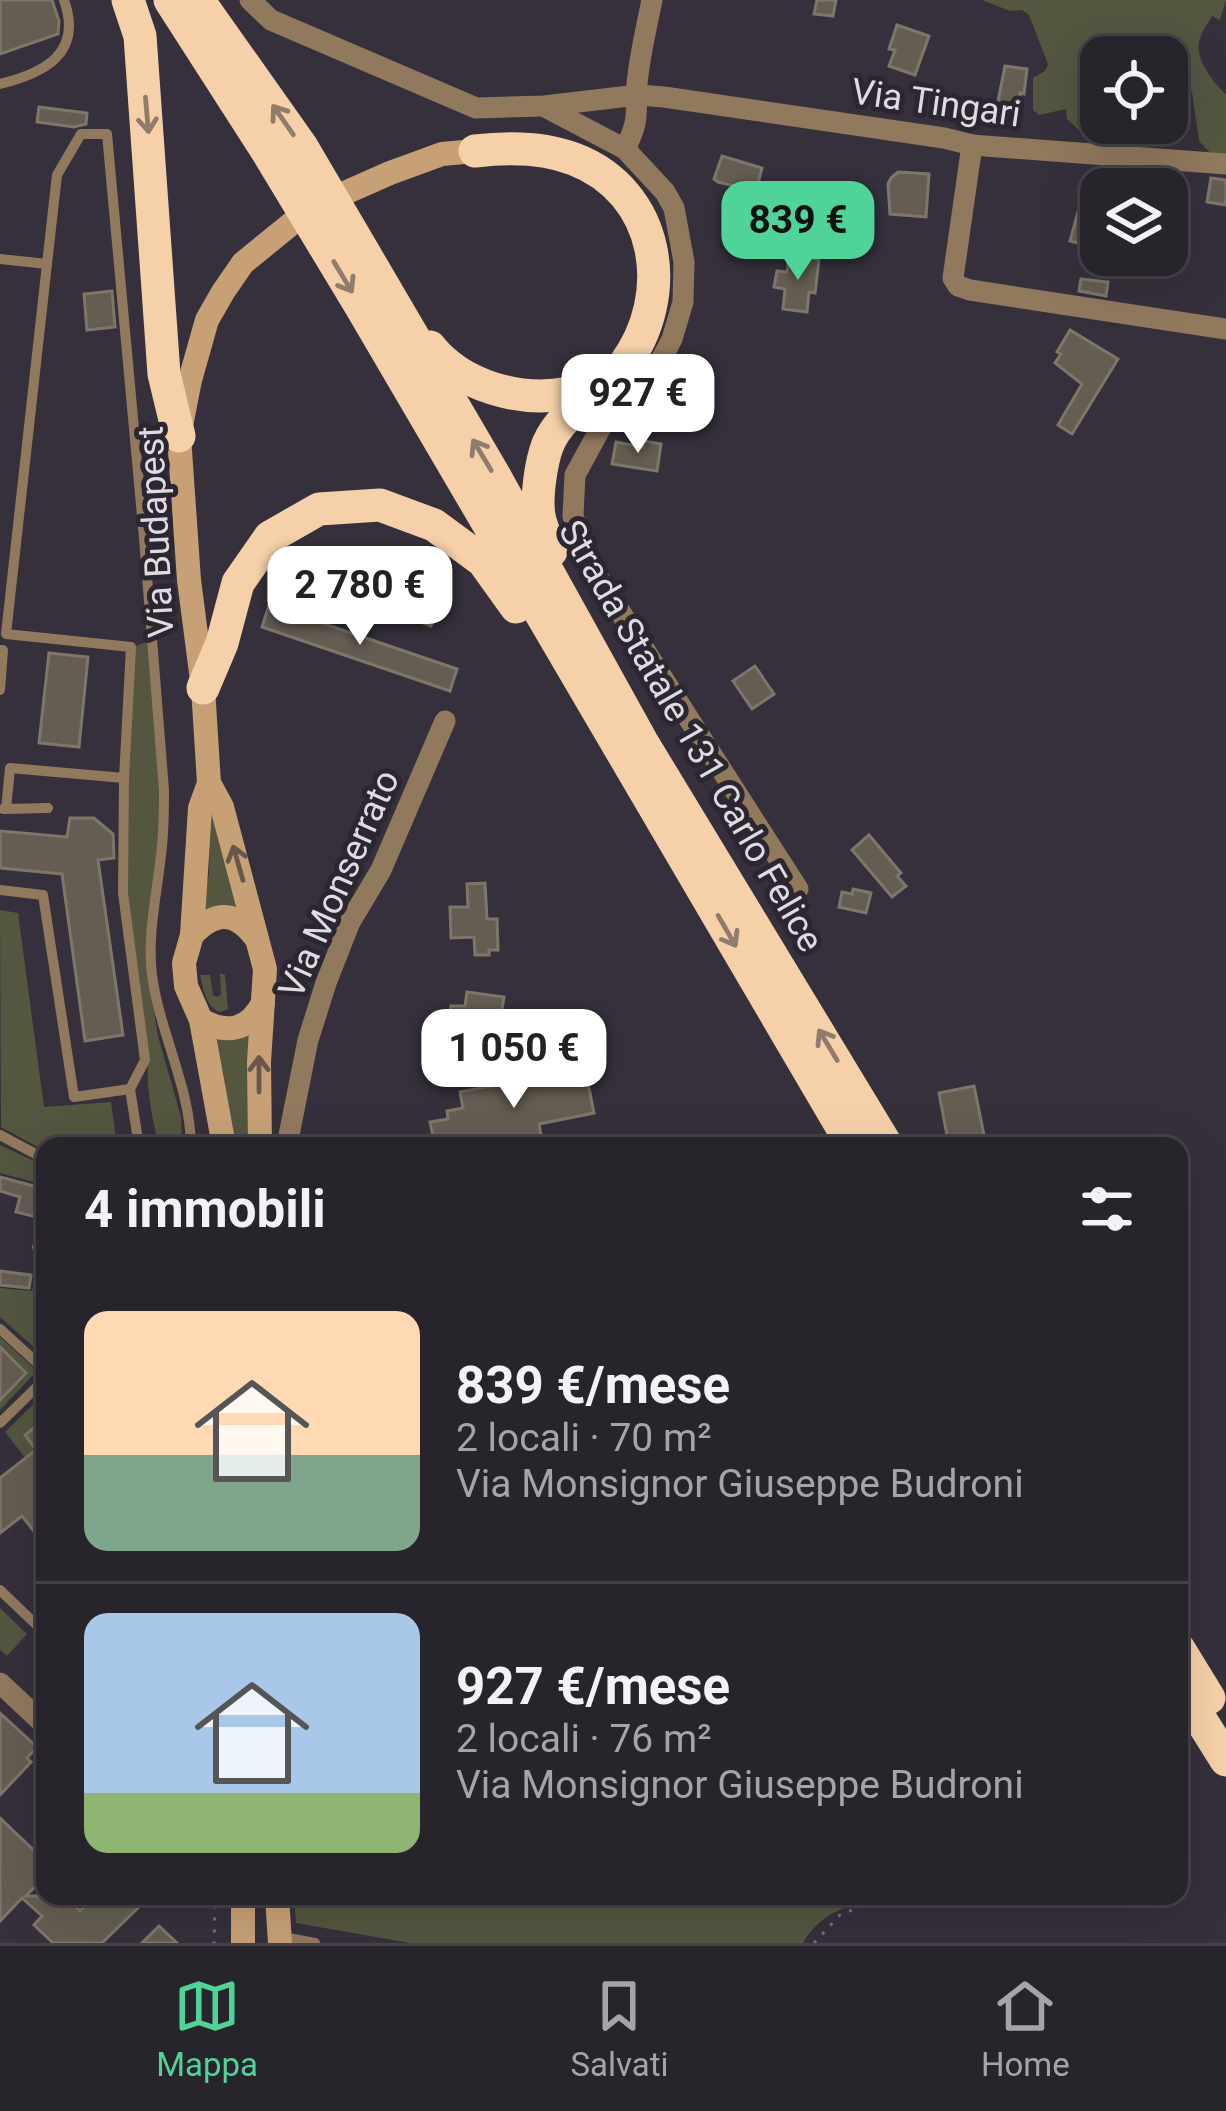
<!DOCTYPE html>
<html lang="it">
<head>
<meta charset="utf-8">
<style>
	body { margin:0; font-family:Roboto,sans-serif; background:#302c34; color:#f1f3f6; height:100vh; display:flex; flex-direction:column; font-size:45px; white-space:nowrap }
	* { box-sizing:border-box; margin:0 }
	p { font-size:39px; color:#a5a4a9 }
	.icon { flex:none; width:66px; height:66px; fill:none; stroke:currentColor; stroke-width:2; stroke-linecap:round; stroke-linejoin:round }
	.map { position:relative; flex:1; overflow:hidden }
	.sheet { position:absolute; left:36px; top:1137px; width:1152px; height:768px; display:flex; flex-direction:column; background:#28242c; border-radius:24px; box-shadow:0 12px 48px #0002,0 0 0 3px #444148 }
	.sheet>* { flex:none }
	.fabs { position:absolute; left:1080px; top:36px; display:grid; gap:24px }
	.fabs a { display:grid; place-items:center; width:108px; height:108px; border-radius:24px; background:#28242c; box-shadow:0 12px 48px #0002,0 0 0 3px #444148; font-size:60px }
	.price { position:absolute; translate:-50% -102px; padding:0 27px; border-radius:24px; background:#fff; color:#222; font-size:39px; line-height:78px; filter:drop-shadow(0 3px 6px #0008) }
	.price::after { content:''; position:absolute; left:50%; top:72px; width:36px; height:27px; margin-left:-18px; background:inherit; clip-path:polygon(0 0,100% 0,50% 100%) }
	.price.current { background:#4fd399; color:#111 }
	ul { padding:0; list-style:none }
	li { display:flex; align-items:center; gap:36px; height:300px; padding:0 48px }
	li+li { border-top:3px solid #444148 }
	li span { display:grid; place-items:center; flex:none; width:336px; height:240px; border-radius:24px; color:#555 }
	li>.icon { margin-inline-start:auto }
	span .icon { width:144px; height:144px; fill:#fffc; stroke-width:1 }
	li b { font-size:51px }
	h2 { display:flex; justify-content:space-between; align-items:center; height:144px; padding:0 48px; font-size:51px }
	.dock { display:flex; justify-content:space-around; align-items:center; height:168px; border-top:3px solid #444148; background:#28242c; font-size:33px; color:#a5a4a9 }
	.dock a { display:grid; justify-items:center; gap:6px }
	.dock .current { color:#4fd399 }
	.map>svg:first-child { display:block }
	.green { fill:#545640 }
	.building { fill:#655d52; stroke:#7e766a; stroke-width:3 }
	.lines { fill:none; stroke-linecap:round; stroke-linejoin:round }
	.path { stroke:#77737d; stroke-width:3; stroke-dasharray:3 9; stroke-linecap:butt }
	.service { stroke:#91795e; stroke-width:10 }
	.minor { stroke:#91795e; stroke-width:21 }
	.secondary { stroke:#c7a076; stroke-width:24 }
	.trunk { stroke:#f5d0a8; stroke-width:33 }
	.oneway { stroke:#907b6c }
	.oneway2 { stroke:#69574c }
	.labels { text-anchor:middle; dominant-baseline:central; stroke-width:10; stroke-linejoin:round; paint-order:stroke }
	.street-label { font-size:36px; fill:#dedbe2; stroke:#2b2630 }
</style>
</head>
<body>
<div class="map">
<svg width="1226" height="1943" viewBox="0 0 1226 1943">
	<rect width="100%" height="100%" fill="#35303b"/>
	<g class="green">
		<path d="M982,0H1226L1220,20L1212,16C1208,23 1200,34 1199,43C1196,60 1214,84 1226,94V159H1216L1199,141L1192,92L1167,78V57H1101V123H1108L1107,126L1080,131L1067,119L1066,109L1039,115L1033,110V78L1045,71L1048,64L1029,15L1022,10L1010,11Z"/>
		<path d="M149,641L161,803L148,975L158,1036L181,1117L182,1146H159C152,1118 146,1088 148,1060L125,894L133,647Z"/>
		<path d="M210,808L239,910L201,914L209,873Z"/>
		<path d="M0,910L18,913L44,1107L111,1102L117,1146H45V1151L1,1127Z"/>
		<path d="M220,973L225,975L228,1009L220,1012C206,1007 203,989 200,975H210L213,995L217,997L221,995Z"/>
		<path d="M250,1030L248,1146H236L215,1034Z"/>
		<path d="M0,1145L45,1166V1185L0,1173Z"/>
		<path d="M37,1252L45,1254V1357L0,1317V1288L32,1291L37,1270L33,1269Z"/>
		<path d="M0,1337L37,1371L0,1410V1400L26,1373L0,1347Z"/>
		<path d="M45,1393V1419L25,1435L45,1461L37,1473L5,1432Z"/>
		<path d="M0,1608L27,1634L7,1656L0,1650Z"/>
		<path d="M294,1896H894C858,1901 822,1909 803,1943H410L296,1923Z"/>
	</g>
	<g class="building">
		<path d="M0,0H52L59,21L58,34L0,54Z"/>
		<path d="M817,0H836L833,16L814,14Z"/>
		<path d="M897,25L929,36L915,75L889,66L895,50L889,49Z"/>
		<path d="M1005,66L1027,69L1024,94L1020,93L1019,104L998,101Z"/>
		<path d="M39,107L87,113L86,124L74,127L37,122Z"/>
		<path d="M722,156L762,168L756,191L718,182L714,179Z"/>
		<path d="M898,172L929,174L926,217L890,214L888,184L891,178Z"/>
		<path d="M1211,178L1226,180V205L1207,202Z"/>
		<path d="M1097,181H1101V249L1070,241L1078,212L1087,215Z"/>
		<path d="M789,256L819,260L815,293L809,292L807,312L783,309L785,289L774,287L777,271L787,272Z"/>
		<path d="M1081,279L1108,282L1106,296L1079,291Z"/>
		<path d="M112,291L115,327L87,330L84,294Z"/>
		<path d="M1070,330L1118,359L1072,434L1058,425L1082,384L1055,363L1061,354L1057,352Z"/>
		<path d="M644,441L661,444L657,471L612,464L616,442L643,447Z"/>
		<path d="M395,589L439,606L431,626L388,609Z"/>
		<path d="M269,605L457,669L450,691L262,627Z"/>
		<path d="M49,653L88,657L79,747L39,743Z"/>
		<path d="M755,666L774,694L752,709L733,681Z"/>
		<path d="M70,818H94L113,834L114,858L98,860L123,1035L85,1041L62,874L0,868V831L67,837Z"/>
		<path d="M869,835L901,873L897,876L906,886L892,897L852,850Z"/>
		<path d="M485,883L487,919H497L498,950H489V955H475L474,937L451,938L450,907H468L467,884Z"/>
		<path d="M853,889L871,893L866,913L839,907L842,892L852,894Z"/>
		<path d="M467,992L504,997L501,1015L497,1013L494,1030L478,1027L475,1046L438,1041L440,1027L447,1028L451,1006H465Z"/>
		<path d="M585,1068L594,1113L539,1124L543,1146H435L430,1122L448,1119L447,1111L463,1108L460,1092Z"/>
		<path d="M974,1086L984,1135L980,1136L982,1146H949L939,1093Z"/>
		<path d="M0,1177L45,1189V1219L16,1212L20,1197L0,1191Z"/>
		<path d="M0,1271L31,1275L29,1288L0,1285Z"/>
		<path d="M0,1347L26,1373L0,1400Z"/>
		<path d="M45,1419V1545L22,1516L0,1533V1478L36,1450L25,1435Z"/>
		<path d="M0,1713L37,1747L27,1758L31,1762L0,1795Z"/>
		<path d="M0,1818L45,1861V1876L26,1896H64L80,1911L95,1896H150L102,1943H53L34,1925L42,1916L22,1898L0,1921Z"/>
		<path d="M159,1926L177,1943H142Z"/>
	</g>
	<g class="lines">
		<g class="path">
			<path d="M209,1896L215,1902L214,1943"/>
			<path d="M814,1943L840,1915L862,1906L928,1896"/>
		</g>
		<g class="service">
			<path d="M0,84C45,73 83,53 64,0"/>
			<path d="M0,259L47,264L6,634L131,647L124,778L123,893L145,1060L130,1089L139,1146"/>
			<path d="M47,264L57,175L81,134H107L144,538L164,790C164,812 164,833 161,855C157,894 147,935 152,975C160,1034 190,1086 191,1146"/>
			<path d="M0,650H3L0,690"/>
			<path d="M3,809L48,808"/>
			<path d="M6,809L10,768L124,778"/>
			<path d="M0,890L43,895L74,1097L130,1089"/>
			<path d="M0,1135L45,1159"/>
			<path d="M37,1247L45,1249"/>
			<path d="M0,1329L45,1370"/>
			<path d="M0,1423L45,1379"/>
			<path d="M0,1590L45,1633"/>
			<path d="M283,1937L315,1943"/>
		</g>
		<g class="minor">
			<path d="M250,0L271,20L476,108L544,106L638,95L664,97L944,138L972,145L1226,164"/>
			<path d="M545,107L625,149L665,192L674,208L684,262L683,302L672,339L659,364L605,420L575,475L573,516L587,560L798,889"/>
			<path d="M972,145L953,278L958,286L970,290L1226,329"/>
			<path d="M625,149C643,114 633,109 638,75C641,50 647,25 652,0"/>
			<path d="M290,1146L289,1135L308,1040L326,983L350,922L381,870L445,721"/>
			<path d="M0,1683L45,1725"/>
		</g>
		<g class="secondary">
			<path d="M209,783L200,808L192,935L184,963L186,986L201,1020L224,1146"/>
			<path d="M192,935C215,911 235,910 256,938"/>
			<path d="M201,1020C227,1035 249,1030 263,1003"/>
			<path d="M260,1146L259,1062L265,969L222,807L209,783L203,688L189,580L179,436L190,380L207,320L223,292L243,263L291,224L347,192L390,173L442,154L475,151"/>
			<path d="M243,1896V1943"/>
			<path d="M277,1896L280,1943"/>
		</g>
		<g class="trunk">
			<path d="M128,0L140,36L164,374L179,436"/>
			<path d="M170,0L267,151L360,305L853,1146"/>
			<path d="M198,0L302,147L493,473L642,742L887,1146"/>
			<path d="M475,151C508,147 543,147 574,159C660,192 676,295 624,365C602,394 563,409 548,444C541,462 536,497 539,516C541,527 547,540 551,551"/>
			<path d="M430,347C461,386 520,403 569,393C578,392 587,386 595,381"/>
			<path d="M203,688L222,643L238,583L270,537L319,509L380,505L434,525L483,561L516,607"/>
			<path d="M1179,1649L1209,1698"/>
			<path d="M1179,1685L1226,1760"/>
		</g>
	</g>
	<defs><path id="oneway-shaft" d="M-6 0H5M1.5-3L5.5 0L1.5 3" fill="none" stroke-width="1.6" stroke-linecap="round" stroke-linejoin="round" transform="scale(3)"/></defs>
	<g class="oneway">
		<use href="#oneway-shaft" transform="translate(147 115) rotate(85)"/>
		<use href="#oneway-shaft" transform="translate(283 120) rotate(-125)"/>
		<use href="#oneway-shaft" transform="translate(343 277) rotate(59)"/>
		<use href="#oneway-shaft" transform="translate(482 455) rotate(-121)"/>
		<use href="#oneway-shaft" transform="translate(727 931) rotate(60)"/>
		<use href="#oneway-shaft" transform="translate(828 1045) rotate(-121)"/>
	</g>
	<g class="oneway2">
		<use href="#oneway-shaft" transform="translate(238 863) rotate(-106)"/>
		<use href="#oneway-shaft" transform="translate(259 1074) rotate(-90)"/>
	</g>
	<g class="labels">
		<g class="street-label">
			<text transform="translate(936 103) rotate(8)">Via Tingari</text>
			<text transform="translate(156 532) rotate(-93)">Via Budapest</text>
			<text transform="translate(691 736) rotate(60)">Strada Statale 131 Carlo Felice</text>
			<text transform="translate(339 884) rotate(-66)">Via Monserrato</text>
		</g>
	</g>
</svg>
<div class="fabs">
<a><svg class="icon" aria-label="locate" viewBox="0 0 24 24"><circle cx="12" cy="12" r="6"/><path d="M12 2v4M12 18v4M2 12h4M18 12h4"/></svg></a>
<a><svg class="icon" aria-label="layers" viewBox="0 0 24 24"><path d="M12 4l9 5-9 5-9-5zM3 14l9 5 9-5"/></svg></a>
</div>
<b class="price current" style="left:798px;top:283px">839 €</b>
<b class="price" style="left:638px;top:456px">927 €</b>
<b class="price" style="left:360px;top:648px">2 780 €</b>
<b class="price" style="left:514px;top:1111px">1 050 €</b>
<section class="sheet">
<h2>4 immobili<svg class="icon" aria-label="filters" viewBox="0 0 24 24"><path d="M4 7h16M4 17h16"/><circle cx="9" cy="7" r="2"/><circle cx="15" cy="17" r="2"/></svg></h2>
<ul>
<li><span style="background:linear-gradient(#ffd9b3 60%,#7fa58c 0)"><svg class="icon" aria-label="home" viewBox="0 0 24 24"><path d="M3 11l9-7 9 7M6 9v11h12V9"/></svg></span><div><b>839 €/mese</b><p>2 locali · 70 m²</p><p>Via Monsignor Giuseppe Budroni</p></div></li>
<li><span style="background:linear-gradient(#a9c7e8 75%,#8fb573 0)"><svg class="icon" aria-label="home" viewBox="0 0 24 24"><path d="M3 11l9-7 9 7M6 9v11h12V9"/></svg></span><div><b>927 €/mese</b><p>2 locali · 76 m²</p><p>Via Monsignor Giuseppe Budroni</p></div></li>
</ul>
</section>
</div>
<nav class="dock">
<a class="current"><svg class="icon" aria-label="map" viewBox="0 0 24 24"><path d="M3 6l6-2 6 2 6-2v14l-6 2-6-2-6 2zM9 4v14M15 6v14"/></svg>Mappa</a>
<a><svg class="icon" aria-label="saved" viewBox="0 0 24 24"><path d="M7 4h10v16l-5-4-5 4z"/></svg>Salvati</a>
<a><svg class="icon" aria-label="home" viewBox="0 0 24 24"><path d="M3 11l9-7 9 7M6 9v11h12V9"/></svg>Home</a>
</nav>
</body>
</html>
